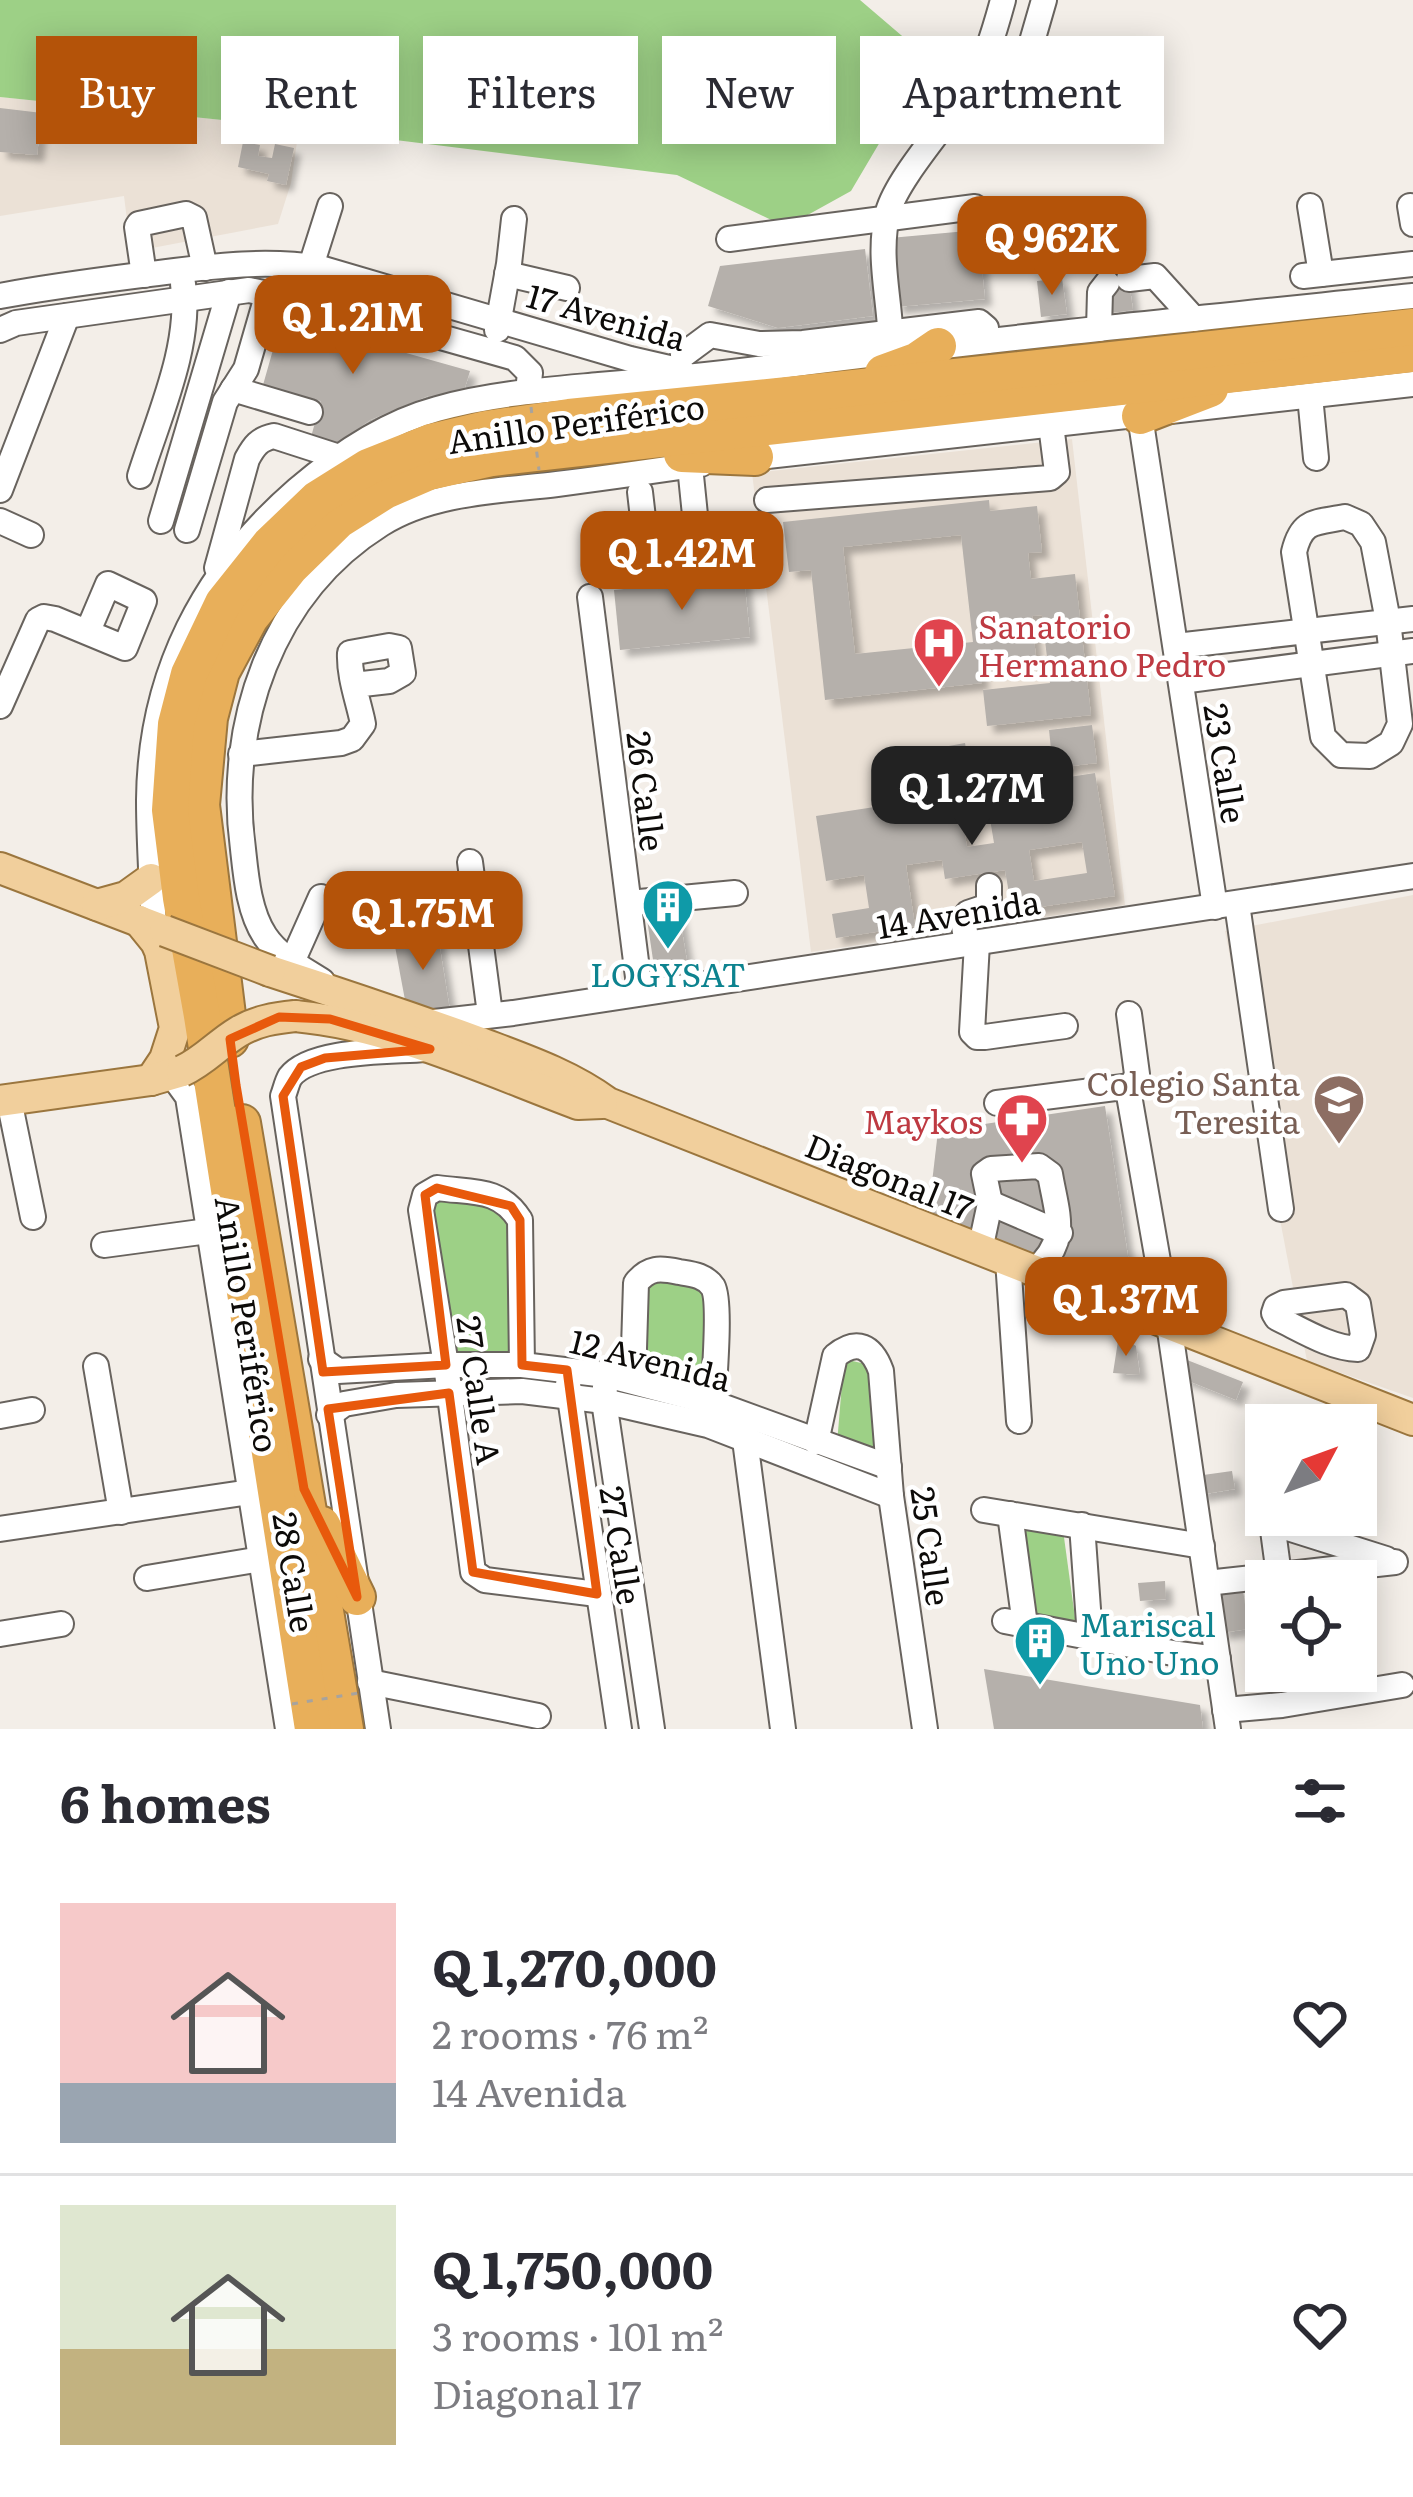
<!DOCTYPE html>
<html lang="en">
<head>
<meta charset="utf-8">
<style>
	body { margin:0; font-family:Literata,serif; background:#f7f7f7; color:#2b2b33; height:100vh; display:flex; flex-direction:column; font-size:45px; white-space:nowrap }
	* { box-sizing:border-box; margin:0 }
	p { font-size:39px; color:#7c7c81 }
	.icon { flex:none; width:66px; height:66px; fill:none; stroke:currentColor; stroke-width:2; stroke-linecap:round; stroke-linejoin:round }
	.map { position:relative; height:1729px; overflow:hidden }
	.panel { display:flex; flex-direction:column; background:#fff; flex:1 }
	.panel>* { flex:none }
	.top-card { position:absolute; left:36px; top:36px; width:1341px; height:108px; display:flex; gap:24px }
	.needle { width:78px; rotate:49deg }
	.fabs { position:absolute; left:1245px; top:1404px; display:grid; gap:24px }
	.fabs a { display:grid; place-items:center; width:132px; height:132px; border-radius:0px; background:#fff; box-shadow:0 6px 30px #0003; font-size:60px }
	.price { position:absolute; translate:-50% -102px; padding:0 27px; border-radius:24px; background:#b45309; color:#fff; font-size:39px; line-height:78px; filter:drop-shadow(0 3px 6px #0008) }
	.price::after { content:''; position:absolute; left:50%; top:72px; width:36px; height:27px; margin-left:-18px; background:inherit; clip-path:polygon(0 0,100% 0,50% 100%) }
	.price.selected { background:#222; color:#fff }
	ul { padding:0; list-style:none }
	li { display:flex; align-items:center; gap:36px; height:300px; padding:0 60px }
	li+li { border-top:3px solid #e1e1e2 }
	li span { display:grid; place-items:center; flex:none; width:336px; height:240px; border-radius:0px; color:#555 }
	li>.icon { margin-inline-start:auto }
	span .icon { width:144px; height:144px; fill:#fffc; stroke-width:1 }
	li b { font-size:51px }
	h2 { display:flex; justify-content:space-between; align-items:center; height:144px; padding:0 60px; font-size:51px }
	.chip { padding:0 42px; border-radius:0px; background:#fff; box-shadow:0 6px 30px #0003; font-size:42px; line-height:108px }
	.chip.selected { background:#b45309; color:#fff }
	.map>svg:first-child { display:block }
	.built { fill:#ebe1d6 }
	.green { fill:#9dd086 }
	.building { fill:#b5b0ab; fill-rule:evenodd; filter:url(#shadow) }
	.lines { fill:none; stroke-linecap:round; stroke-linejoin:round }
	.minor-casing { stroke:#68635e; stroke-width:28 }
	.major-casing { stroke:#9b763e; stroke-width:34 }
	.highway-casing { stroke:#9b763e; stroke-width:40 }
	.minor { stroke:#fff; stroke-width:24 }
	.major { stroke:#f1cf9c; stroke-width:30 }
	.highway { stroke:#e8af5a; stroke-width:36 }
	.major-bridge-casing { stroke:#9b763e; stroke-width:34; stroke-linecap:butt }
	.path-bridge { stroke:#a7a39e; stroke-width:3; stroke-dasharray:6 9; stroke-linecap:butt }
	.major-bridge { stroke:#f1cf9c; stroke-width:30 }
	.marked { fill:none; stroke:#e8590c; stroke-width:9; stroke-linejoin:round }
	.labels { text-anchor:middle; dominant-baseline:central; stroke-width:9; stroke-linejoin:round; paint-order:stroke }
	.street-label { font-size:33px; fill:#0d0b09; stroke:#fff }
	.health-label { font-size:33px; fill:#be3a42; stroke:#fff; text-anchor:start }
	.culture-label { font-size:33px; fill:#0d838f; stroke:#fff }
	.education-label { font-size:33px; fill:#785e54; stroke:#fff; text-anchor:end }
</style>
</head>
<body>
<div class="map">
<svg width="1413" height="1729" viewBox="0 0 1413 1729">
	<defs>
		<filter id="shadow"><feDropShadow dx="7" dy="7" stdDeviation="3" flood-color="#0004"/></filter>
	</defs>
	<rect width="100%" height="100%" fill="#f3eee8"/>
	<g class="built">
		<path d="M0,97L299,128L291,183L278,224L131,252L124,196L0,216Z"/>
		<path d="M1072,439L1125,905L811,952L752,473Z"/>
		<path d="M1413,895V1398L1307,1361L1225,931Z"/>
	</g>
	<g class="green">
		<path d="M0,0H860L929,59L851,191L786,227L677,175L299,128L0,97Z"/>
		<path d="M440,1200L496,1205L511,1221L513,1354H453L430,1211Z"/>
		<path d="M646,1271L710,1281L705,1387L640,1369Z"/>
		<path d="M844,1359L874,1366L887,1466L837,1444Z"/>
		<path d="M1019,1524L1063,1530L1076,1625L1032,1616Z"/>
	</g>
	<g class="building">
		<path d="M0,108L42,113L37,155L0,152Z"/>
		<path d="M243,142L260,145L258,156L272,158L275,144L294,148L286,185L267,181L269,174L238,167Z"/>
		<path d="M978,230L985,299L896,307L890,238Z"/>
		<path d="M1123,241L1133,310L1112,313L1101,244Z"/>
		<path d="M865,249L873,316L778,328L708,306L720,266Z"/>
		<path d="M1062,278L1067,314L1041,317L1037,281Z"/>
		<path d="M282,318L470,371L463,394L428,396L370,420L337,444L311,437L321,401L263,385Z"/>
		<path d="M989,500L990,511L1037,506L1042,552L1028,553L1031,579L1075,574L1091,715L987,726L983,690L1050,683L1042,615L1032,616L1036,659L980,665L982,683L825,700L811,570L789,572L783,522ZM961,535L973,642L855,654L843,547Z"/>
		<path d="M744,577L750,637L620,650L614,590Z"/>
		<path d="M1092,725L1097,763L1053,768L1049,730Z"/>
		<path d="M965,743L970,772L943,777L938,748Z"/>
		<path d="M1095,773L1115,896L1012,911L1005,870L945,879L942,860L906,865L915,926L836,938L832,914L869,908L864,875L826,881L816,816ZM987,801L994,843L967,847L960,805ZM1053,810L1055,817L1014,823L1013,816ZM1082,842L1087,873L1034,881L1029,850Z"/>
		<path d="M679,913L691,985L657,987L647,919Z"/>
		<path d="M438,936L451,1017L405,1000L394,941Z"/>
		<path d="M1105,1106L1133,1289L1129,1298L928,1217L938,1131Z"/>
		<path d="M1118,1341H1128L1136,1346L1140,1375L1113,1373Z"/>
		<path d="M1182,1358L1243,1382L1236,1400L1181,1378Z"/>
		<path d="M1232,1471L1235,1489L1199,1495L1196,1476Z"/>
		<path d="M1165,1581L1166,1599L1140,1601L1138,1583Z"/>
		<path d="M1243,1589L1248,1629L1221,1633L1215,1593Z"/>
		<path d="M984,1669L1200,1705L1203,1729H994Z"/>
	</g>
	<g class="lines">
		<g class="minor-casing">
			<g id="minor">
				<path d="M1020,83L1044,0"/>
				<path d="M1310,206L1321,274"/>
				<path d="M1410,206L1413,224"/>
				<path d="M729,239L975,207"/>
				<path d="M311,266L330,206"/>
				<path d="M507,274L567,288"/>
				<path d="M144,275L137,227L139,224L186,214L194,218L205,268"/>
				<path d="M1303,276L1413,264"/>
				<path d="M1129,279L1155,276L1194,319"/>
				<path d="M0,296C47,287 94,281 141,275C201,268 260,258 320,268L630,359L682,371"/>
				<path d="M1099,329L1100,292L1107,283"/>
				<path d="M0,330L16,323L249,290L338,308L515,358L530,373L528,391"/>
				<path d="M497,330L509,264L514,219"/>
				<path d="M891,352C892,306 876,257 888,212C897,179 945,126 965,95C984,67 994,33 1003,0"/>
				<path d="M683,355L710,335L759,344L803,343L979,322L986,328L987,341"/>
				<path d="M233,389L310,412"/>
				<path d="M1310,396L1316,458"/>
				<path d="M1140,416L1215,907"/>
				<path d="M742,459L1413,384"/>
				<path d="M690,466L701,574"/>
				<path d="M140,476C158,418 192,345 183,284"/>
				<path d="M0,490L67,316"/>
				<path d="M640,492L647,553L654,556L698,549"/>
				<path d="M767,500L1050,478L1057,472L1051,425"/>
				<path d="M1345,517L1361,524L1373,542L1388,621L1400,724L1391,743L1370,756L1341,755L1323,737L1294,552C1302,519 1315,523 1345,517Z"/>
				<path d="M0,521L31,535"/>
				<path d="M161,521L229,292"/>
				<path d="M187,530L225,402L246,369L268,293"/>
				<path d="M217,568L247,459C254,446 259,439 274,436L339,457"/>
				<path d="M590,597L640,993"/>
				<path d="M1176,646L1413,619"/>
				<path d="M1181,681L1413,651"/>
				<path d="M0,706L38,620L44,617L55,619L125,648L144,601L108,584L88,631"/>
				<path d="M241,754L341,743L352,739L363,724L362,719C357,697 349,675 350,653L389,646L399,648L403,673L389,681L354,685"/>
				<path d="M470,862L490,1014"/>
				<path d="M629,903L735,893"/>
				<path d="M1237,904L1281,1209"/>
				<path d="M154,927C152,885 149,842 149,800C150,674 204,571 297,490C338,455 385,423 437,409C490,394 545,390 599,385C659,380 720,374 780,366C991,339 1202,318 1413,296"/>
				<path d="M977,943L972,1032L977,1037H985L1065,1026"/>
				<path d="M967,944L963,920L968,913L989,906V886"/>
				<path d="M292,962L321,897"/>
				<path d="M322,981C302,968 279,957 265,936C249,912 246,877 243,849C226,725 271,593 381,524C432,492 498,491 557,484C605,478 653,471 701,464"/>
				<path d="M1129,1014L1137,1074L1129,1095L1169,1324L1228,1729"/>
				<path d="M425,1023L513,1013L1413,876"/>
				<path d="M172,1075L188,1097L288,1729"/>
				<path d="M9,1100L33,1217"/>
				<path d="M997,1103L1131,1086"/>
				<path d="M990,1203L1060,1233"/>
				<path d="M104,1245L208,1231"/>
				<path d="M980,1250L990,1203L984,1174L991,1169L1039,1166L1050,1174C1057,1215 1070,1241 1034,1271"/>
				<path d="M1008,1260L1019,1421"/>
				<path d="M1346,1295L1358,1304L1363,1335L1358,1349C1330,1348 1302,1330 1277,1318L1274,1313L1276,1307L1284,1303Z"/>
				<path d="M321,1359L338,1371L446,1365H522L606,1375L713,1403L889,1467"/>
				<path d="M522,1365L520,1220C499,1187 472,1193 437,1188L425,1195L421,1210L446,1365L473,1572L485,1580L597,1594"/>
				<path d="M96,1366L121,1512"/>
				<path d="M633,1381L636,1283C649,1267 660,1268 679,1272C691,1274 705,1275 713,1287C721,1302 714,1382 713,1403"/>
				<path d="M568,1384L619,1729"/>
				<path d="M605,1387L604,1401L652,1729"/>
				<path d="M329,1415L344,1404L396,1395L522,1391L604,1401L708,1425L891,1496"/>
				<path d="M0,1416L32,1410"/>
				<path d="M746,1428L745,1440L783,1729"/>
				<path d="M816,1442L835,1356C857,1338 872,1346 881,1371L891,1496L925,1729"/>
				<path d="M984,1510L1202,1546"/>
				<path d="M1010,1514L1025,1625"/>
				<path d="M1082,1525L1090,1637"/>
				<path d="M0,1529L250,1492"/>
				<path d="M1279,1575L1272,1523L1386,1559"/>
				<path d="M147,1578L261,1559"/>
				<path d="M1207,1583L1395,1562"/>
				<path d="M1005,1621L1178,1654L1218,1659"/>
				<path d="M0,1634L61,1624"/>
				<path d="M370,1682L538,1716"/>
				<path d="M1225,1710L1282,1705L1402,1685"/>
				<path d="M378,1729L283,1096C285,1091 287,1082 290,1077C311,1049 392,1052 425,1049"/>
			</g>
		</g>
		<g class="major-casing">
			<g id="major">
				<path d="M0,868L165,931"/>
				<path d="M97,905L126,897L151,879"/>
				<path d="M139,921L156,942L160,951L175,1028L165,1059L151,1080"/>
				<path d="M270,971C338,993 406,1016 473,1040C520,1058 567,1073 608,1103L1413,1420"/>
				<path d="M295,1016C393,1025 487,1070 578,1104L602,1103"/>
				<path d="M0,1101L151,1080L182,1071"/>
			</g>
		</g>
		<g class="highway-casing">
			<g id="highway">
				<path d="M883,373L916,361L938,346"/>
				<path d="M1140,416L1210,389"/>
				<path d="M682,454L755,457"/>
				<path d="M230,1039L201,805L209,718L221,672L250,618L290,568L339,520L385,491L429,472L492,458L1413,354"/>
				<path d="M242,1123L345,1729"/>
				<path d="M322,1525L357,1597"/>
				<path d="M313,1729L202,1016L181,898L170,810L176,724L189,674L223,603L270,544L317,499L368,467L431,442L486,429L569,417L826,391L1413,327"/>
			</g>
		</g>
		<use href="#minor" class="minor"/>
		<use href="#major" class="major"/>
		<use href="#highway" class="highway"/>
		<g class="major-bridge-casing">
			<g id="major-bridge">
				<path d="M165,931L270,971"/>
				<path d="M182,1071C204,1061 218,1044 238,1032C256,1021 275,1018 295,1016"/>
			</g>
		</g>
		<g class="path-bridge">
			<path d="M531,407L539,470"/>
			<path d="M292,1704L359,1693"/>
		</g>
		<use href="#major-bridge" class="major-bridge"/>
	</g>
	<path class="marked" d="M279,1017L330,1019L430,1049L325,1058L301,1067L283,1096L323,1372L446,1365L425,1195L437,1188L511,1206L520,1220L522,1365L567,1370L597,1594L473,1572L449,1393L328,1409L357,1597L304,1489L236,1085L230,1039Z"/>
	<defs>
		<g id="hospital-pin" transform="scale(2.7)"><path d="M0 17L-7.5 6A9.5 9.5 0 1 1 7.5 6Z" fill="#e0444e" stroke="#fff"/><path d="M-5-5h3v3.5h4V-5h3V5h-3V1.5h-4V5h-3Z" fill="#fff"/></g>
		<g id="building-pin" transform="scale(2.7)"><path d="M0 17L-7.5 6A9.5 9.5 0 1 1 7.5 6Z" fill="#0f9aa8" stroke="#fff"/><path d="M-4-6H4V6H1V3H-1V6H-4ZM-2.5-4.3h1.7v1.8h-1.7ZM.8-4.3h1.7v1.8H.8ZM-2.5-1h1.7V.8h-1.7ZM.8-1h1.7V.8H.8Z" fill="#fff"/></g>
		<g id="school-pin" transform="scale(2.7)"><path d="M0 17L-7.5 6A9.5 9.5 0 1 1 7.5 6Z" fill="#8d6e63" stroke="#fff"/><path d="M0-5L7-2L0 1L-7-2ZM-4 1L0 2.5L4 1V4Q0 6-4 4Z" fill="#fff"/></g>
		<g id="pharmacy-pin" transform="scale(2.7)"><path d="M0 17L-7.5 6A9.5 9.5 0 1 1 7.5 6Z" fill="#e0444e" stroke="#fff"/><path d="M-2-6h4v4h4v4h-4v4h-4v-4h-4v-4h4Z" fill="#fff"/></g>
	</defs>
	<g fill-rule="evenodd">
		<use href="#hospital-pin" x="939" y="643"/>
		<use href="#building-pin" x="668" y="905"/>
		<use href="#school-pin" x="1339" y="1100"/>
		<use href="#pharmacy-pin" x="1022" y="1119"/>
		<use href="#building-pin" x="1040" y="1641"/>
	</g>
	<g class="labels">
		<g class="street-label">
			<text transform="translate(607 315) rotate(16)">17 Avenida</text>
			<text transform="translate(576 422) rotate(-8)">Anillo Periférico</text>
			<text transform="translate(1227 763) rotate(81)">23 Calle</text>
			<text transform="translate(648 791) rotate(83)">26 Calle</text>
			<text transform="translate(958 912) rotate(-9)">14 Avenida</text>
			<text transform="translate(890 1175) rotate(22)">Diagonal 17</text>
			<text transform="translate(249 1324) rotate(81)">Anillo Periférico</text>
			<text transform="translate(651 1358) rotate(14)">12 Avenida</text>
			<text transform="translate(481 1390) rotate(82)">27 Calle A</text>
			<text transform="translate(623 1545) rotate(81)">27 Calle</text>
			<text transform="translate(933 1546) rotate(82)">25 Calle</text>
			<text transform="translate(296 1572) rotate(81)">28 Calle</text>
		</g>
		<g class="health-label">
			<text x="978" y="624">Sanatorio<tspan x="978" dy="38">Hermano Pedro</tspan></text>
			<text x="983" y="1119" text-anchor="end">Maykos</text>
		</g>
		<g class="culture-label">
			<text x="668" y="972">LOGYSAT</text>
			<text x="1079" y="1622" text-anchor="start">Mariscal<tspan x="1079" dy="38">Uno Uno</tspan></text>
		</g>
		<g class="education-label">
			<text x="1300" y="1081">Colegio Santa<tspan x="1300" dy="38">Teresita</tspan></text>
		</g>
	</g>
</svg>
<div class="fabs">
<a><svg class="needle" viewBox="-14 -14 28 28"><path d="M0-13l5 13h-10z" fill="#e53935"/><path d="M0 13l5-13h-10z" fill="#7c7c81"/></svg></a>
<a><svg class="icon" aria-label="locate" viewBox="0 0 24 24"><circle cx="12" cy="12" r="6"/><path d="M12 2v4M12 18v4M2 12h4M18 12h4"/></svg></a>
</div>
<b class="price" style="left:1052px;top:298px">Q 962K</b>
<b class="price" style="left:353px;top:377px">Q 1.21M</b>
<b class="price" style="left:682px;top:613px">Q 1.42M</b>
<b class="price selected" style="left:972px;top:848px">Q 1.27M</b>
<b class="price" style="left:423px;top:973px">Q 1.75M</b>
<b class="price" style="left:1126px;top:1359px">Q 1.37M</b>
<div class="top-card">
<a class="chip selected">Buy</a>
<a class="chip">Rent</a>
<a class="chip">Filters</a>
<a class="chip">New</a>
<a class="chip">Apartment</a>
</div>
</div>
<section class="panel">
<h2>6 homes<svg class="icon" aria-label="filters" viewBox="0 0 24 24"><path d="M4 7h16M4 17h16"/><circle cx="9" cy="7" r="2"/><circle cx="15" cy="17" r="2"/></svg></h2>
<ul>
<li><span style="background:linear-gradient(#f6c9c9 75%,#9aa5b1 0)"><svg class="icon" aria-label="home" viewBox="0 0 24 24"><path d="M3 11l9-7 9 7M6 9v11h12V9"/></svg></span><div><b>Q 1,270,000</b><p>2 rooms · 76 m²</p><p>14 Avenida</p></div><svg class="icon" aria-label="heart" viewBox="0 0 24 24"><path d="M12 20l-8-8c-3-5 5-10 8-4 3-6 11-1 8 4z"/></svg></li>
<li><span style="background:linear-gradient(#dfe7d0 60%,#c2b280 0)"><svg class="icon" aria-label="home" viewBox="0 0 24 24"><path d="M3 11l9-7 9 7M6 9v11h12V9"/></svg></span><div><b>Q 1,750,000</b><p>3 rooms · 101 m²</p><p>Diagonal 17</p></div><svg class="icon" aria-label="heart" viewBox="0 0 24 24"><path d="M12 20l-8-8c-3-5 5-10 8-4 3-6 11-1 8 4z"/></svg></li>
</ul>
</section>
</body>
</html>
